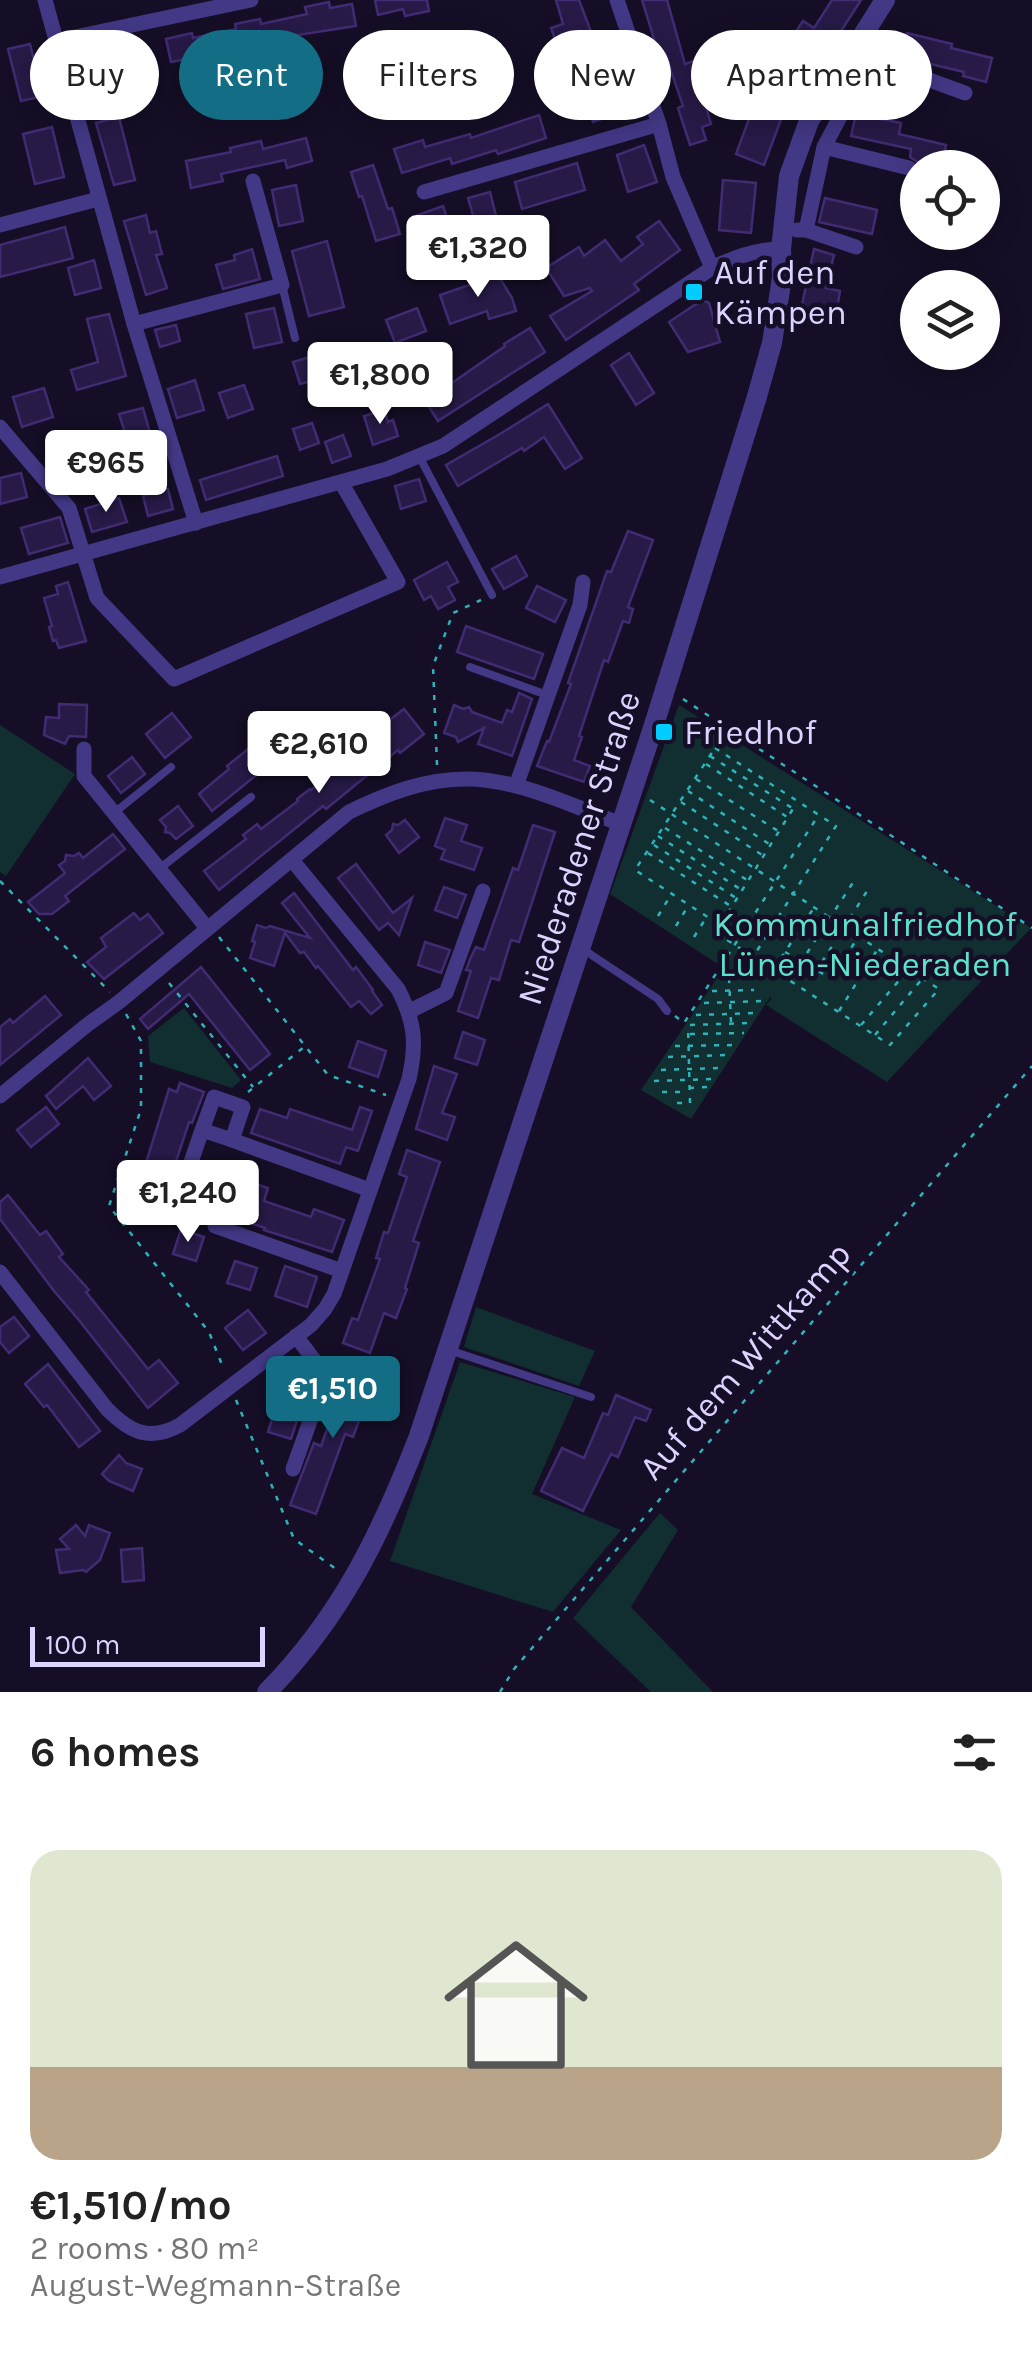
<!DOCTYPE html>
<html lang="en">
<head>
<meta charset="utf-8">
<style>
	body { margin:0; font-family:Karla,sans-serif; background:#f6f6f6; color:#222; height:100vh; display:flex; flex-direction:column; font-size:38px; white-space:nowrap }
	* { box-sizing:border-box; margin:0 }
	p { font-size:32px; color:#767676 }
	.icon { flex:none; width:55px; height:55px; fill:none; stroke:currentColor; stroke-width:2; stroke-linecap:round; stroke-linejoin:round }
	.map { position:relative; height:1692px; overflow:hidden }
	.side { display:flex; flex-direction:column; background:#fff; flex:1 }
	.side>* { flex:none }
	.top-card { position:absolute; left:30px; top:30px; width:972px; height:90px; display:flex; gap:20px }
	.controls { position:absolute; left:900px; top:150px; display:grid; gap:20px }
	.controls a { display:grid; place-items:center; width:100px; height:100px; border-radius:50%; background:#fff; box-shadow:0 5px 25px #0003; font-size:50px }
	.scale { position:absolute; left:30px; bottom:25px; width:235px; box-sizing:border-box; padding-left:10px; border:5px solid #dcd3ff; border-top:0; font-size:28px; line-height:35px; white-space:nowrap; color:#dcd3ff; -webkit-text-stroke:8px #150e26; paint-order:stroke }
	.price { position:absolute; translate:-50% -85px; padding:0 22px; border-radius:10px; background:#fff; color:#222; font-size:32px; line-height:65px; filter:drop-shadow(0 2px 5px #0008) }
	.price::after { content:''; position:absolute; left:50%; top:60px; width:30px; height:22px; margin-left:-15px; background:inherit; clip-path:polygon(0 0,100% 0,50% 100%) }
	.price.selected { background:#136e85; color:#fff }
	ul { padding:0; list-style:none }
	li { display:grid; align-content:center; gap:20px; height:530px; padding:0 30px }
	li span { display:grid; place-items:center; height:310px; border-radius:30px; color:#555 }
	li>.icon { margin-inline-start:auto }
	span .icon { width:180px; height:180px; fill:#fffc; stroke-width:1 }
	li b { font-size:42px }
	h2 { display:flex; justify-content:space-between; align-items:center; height:120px; padding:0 30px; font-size:42px }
	.chip { padding:0 35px; border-radius:45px; background:#fff; box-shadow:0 5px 25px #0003; font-size:35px; line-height:90px }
	.chip.selected { background:#136e85; color:#fff }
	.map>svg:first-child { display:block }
	.green { fill:#112e30 }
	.building { fill:#271a47; stroke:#412b73; stroke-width:2.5 }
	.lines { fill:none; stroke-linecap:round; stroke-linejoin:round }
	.path { stroke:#2cb4ba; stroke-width:2.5; stroke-dasharray:5 8; stroke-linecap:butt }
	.service { stroke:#433886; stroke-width:8 }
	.minor { stroke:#433886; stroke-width:15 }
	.tertiary { stroke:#433886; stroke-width:20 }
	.poi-dot { fill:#00ccfe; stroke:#150e26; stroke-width:4 }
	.labels { text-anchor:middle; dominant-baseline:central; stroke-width:9; stroke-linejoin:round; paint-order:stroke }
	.poi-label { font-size:35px; fill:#dcd3ff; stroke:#150e26; text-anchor:start }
	.street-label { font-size:35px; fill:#dcd3ff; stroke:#150e26 }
	.park-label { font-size:35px; fill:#5ce2cd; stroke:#150e26 }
</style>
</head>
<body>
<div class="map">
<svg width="1032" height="1692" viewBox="0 0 1032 1692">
	<rect width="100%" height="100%" fill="#150e26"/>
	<g class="green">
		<path d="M679,705L1031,928L887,1082L766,1005L772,998L770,997L691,1119L641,1090L724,968L610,894Z"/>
		<path d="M0,725L75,774L6,876L0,872Z"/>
		<path d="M184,1008L241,1080L232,1088L150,1062L148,1036Z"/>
		<path d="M476,1307L595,1351L579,1386L464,1347Z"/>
		<path d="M460,1362L575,1397L532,1494L621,1530L553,1612L390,1561Z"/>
		<path d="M660,1513L678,1530L631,1607L713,1692H651L573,1618Z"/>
	</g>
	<g class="building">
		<path d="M375,0H427L429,11L405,16L403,9L378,15Z"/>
		<path d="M556,0H579L593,37L559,50L551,28L563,24Z"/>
		<path d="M642,0H667L685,64L696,60L700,72L703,71L707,83L700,86L711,124L702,127L706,140L690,145L678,108L683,106L665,53L659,55Z"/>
		<path d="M832,0H861L800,95L792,90L764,165L736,154L759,92L768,95L797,51L787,45L803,21L814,28Z"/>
		<path d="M329,2L330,8L352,4L356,26L291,36L292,44L266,50L264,40L220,50L221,57L198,62L196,57L171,62L166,39L192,33L193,38L236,29L235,24L260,19L261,24L307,14L305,7Z"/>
		<path d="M907,33L952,44L951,48L992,58L986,82L963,76L964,72L901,57Z"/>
		<path d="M30,44L43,96L21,101L8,49Z"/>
		<path d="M141,50L145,71L113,77L108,56Z"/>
		<path d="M608,86L618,113L593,122L584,95Z"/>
		<path d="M856,114L901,123L899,134L946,145L944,156L934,154L932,166L919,163L910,157L911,149L851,136Z"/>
		<path d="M539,115L546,138L498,154L496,150L452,164L450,158L402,173L394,149L423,140L425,147L470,134L471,138Z"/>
		<path d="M119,117L135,180L114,185L96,123Z"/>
		<path d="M52,127L64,177L35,184L23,134Z"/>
		<path d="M306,138L312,161L287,168L285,160L221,174L223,181L191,188L186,161L231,152L230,148L261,141L263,149Z"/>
		<path d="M644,145L657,182L628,192L617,155Z"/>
		<path d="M577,163L585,190L522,209L515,182Z"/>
		<path d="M373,165L388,209L392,208L400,234L376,241L362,196L359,197L351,172Z"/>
		<path d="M723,180L756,183L751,233L719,230Z"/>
		<path d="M296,185L303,221L279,226L272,190Z"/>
		<path d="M490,192L496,216L475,222L468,198Z"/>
		<path d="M825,198L877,210L872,234L819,222Z"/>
		<path d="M443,206L452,232L428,242L418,215Z"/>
		<path d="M146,215L150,233L156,231L162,254L156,255L167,288L146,295L124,221Z"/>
		<path d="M659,221L680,250L634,284L639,290L566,340L550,316L592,291L590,288L564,296L546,268L579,247L584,256L605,240L621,261L643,244L637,237Z"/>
		<path d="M65,227L73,258L0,277V245Z"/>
		<path d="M327,241L344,307L309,316L292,251Z"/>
		<path d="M252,249L260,279L223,289L216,265L235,260L234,255Z"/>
		<path d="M814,249L834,255L826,288L840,291L836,315L801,309Z"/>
		<path d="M94,260L101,288L75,295L68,268Z"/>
		<path d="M498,275L512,298L516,311L489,319L487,311L450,324L440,295Z"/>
		<path d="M702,300L709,303L720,342L688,352L669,322Z"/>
		<path d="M274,308L282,342L254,348L246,314Z"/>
		<path d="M417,308L426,331L395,343L386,320Z"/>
		<path d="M109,314L126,376L77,390L71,370L98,362L87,319Z"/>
		<path d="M176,325L180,341L160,347L155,330Z"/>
		<path d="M530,328L545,352L438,421L418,390L442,375L449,385L505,346L504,344Z"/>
		<path d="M629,353L654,393L636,405L611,365Z"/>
		<path d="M316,355L322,378L300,384L293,362Z"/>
		<path d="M356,356L369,377L349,391L335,370Z"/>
		<path d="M195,380L204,410L177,418L168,389Z"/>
		<path d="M244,385L253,409L228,418L219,393Z"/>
		<path d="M44,388L53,417L22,427L13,397Z"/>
		<path d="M548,404L582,458L565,469L544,437L524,451L522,448L458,486L446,465L500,434Z"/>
		<path d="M143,408L152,440L155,439L161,461L136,468L119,414Z"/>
		<path d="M384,410L388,422L393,420L398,436L373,445L364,416Z"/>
		<path d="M312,423L319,443L300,450L293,429Z"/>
		<path d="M343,435L351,456L332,463L325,442Z"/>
		<path d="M277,456L283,476L206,500L200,480Z"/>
		<path d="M21,473L27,497L0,504V478Z"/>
		<path d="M419,479L426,501L401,509L395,486Z"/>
		<path d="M168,489L173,509L148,516L143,496Z"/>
		<path d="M119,498L127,522L92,532L85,509Z"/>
		<path d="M60,517L68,543L29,554L21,528Z"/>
		<path d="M628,531L653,540L628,607L633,609L629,623L623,621L608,662L604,660L579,736L582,737L574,760L590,766L584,782L537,766L547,741L549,742L571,684L568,683L607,571L611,572Z"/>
		<path d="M516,556L527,576L504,589L492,569Z"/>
		<path d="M447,562L458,582L448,587L455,600L438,609L431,596L424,600L414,580Z"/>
		<path d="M68,582L86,641L59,648L56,640L53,641L49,627L52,626L44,598L58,594L56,586Z"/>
		<path d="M537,586L566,600L555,622L526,608Z"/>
		<path d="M466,626L543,654L534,679L457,652Z"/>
		<path d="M519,693L532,699L512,756L478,744L484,728L458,742L456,737L444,733L454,705L463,709L469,707L472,712L502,723L507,710L512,712Z"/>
		<path d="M59,704L87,705L86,737L69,736L65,744L44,735L46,717L59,718Z"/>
		<path d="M404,709L424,734L400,753L398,750L326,809L323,806L219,890L204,871L246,839L243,835L257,824L261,829L298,801L297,799L310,789L311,790L351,759L346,753Z"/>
		<path d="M172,713L191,737L165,758L146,734Z"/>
		<path d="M278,725L296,748L277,763L275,760L212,811L199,794L229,769L227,766Z"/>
		<path d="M132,757L145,774L121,793L108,776Z"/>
		<path d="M178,806L193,826L176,839L170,833L165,832L166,827L160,820Z"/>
		<path d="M445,818L467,825L461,841L482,848L474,870L441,859L445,850L435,846Z"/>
		<path d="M405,820L419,837L399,853L386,835L392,830L393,824L398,825Z"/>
		<path d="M533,825L555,832L519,942L511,940L499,980L491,978L478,1018L458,1011L471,971L466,970L471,957L476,947L484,950L513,868L518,870Z"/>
		<path d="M113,834L125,849L65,896L69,901L52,914H39L28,902L65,873L59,865L65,861L66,855L74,856L79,853L83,858Z"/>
		<path d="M356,864L393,913L412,898L399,935L388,923L379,930L338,878Z"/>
		<path d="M444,887L466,895L457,918L435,910Z"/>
		<path d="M294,893L353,970L356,967L373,990L372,991L382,1005L371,1014L359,1001L351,1007L318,966L316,968L304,952L300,953L285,933L274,966L250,958L255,942L252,941L257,925L266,928L270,926L310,938L282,903Z"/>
		<path d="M134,913L140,920L148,914L163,933L104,979L87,962L106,947L101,938Z"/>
		<path d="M425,942L450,950L441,973L418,965Z"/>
		<path d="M201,967L270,1054L250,1070L189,994L148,1029L140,1019Z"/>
		<path d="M45,996L61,1015L0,1065V1027L10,1019L13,1023Z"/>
		<path d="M463,1032L485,1040L477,1065L455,1058Z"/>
		<path d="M358,1041L386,1051L378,1077L349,1067Z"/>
		<path d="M88,1058L111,1086L94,1100L83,1086L56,1109L46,1096Z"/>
		<path d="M434,1066L457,1074L442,1113L455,1117L447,1140L416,1129Z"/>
		<path d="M180,1083L204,1092L192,1123L189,1122L158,1216L134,1207L150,1167L145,1166L169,1089L177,1092Z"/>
		<path d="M46,1107L59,1124L31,1147L17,1130Z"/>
		<path d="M360,1107L372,1111L358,1151L346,1147L340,1164L251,1133L260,1109L287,1118L290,1109L352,1130Z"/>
		<path d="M407,1150L440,1162L413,1241L419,1243L405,1288L407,1289L396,1318L384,1313L370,1353L343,1343L352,1318L358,1320L380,1259L376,1258L384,1232L388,1233L407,1177L399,1174Z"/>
		<path d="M199,1174L238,1188L241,1179L268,1188L264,1201L311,1217L314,1209L344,1220L332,1252L264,1230L265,1228L214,1210L213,1214L188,1205Z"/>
		<path d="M8,1195L40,1235L46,1231L63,1254L59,1257L89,1290L86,1292L148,1369L159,1360L178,1383L148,1408L78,1319L54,1291L0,1219V1202Z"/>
		<path d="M181,1229L204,1237L196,1261L173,1254Z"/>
		<path d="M235,1261L257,1268L250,1290L227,1283Z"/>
		<path d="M285,1266L317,1277L307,1307L275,1296Z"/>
		<path d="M248,1310L266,1333L243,1350L225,1328Z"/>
		<path d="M14,1317L29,1336L9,1353L0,1342V1327Z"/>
		<path d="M48,1364L100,1431L79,1447L47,1405L44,1407L25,1384Z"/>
		<path d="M354,1365L377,1373L353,1437L345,1434L316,1514L290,1505L314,1443L321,1446L335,1407L339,1409Z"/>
		<path d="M616,1395L651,1410L646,1421L635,1417L618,1457L611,1454L583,1511L541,1491L562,1448L584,1458L603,1413L608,1415Z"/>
		<path d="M276,1406L299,1414L291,1439L268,1432Z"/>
		<path d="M119,1455L126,1463L142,1469L133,1491L109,1481L102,1474Z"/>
		<path d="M76,1525L85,1536L89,1525L110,1533L100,1560L86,1572L83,1570L60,1573L56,1550L69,1549L60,1539Z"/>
		<path d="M142,1548L144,1580L123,1582L121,1550Z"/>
	</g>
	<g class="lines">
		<g class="path">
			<path d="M683,699L1032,928"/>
			<path d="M715,748L836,826L753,957L721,936L719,932L720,925L635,870Z"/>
			<path d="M710,756L792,808"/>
			<path d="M706,764L787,817"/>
			<path d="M437,765L433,666L453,613L481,600"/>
			<path d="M696,779L778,831"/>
			<path d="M688,791L769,844"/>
			<path d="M650,800L939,989L890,1045L753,957"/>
			<path d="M681,802L762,855"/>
			<path d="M665,828L747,880"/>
			<path d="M658,836L740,889"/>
			<path d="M654,845L736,898"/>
			<path d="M648,853L729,905"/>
			<path d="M0,881L110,992"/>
			<path d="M658,916L671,895"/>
			<path d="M721,924L796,804"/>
			<path d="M676,926L688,906"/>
			<path d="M219,937L328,1075L386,1095"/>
			<path d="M694,937L706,918"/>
			<path d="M785,952L832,979L858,937"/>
			<path d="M807,953L854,881"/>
			<path d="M822,962L869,888"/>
			<path d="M774,969L813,909"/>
			<path d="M729,978L731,1022"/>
			<path d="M169,983L253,1087"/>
			<path d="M712,991L754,990"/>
			<path d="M704,1003L762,1001"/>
			<path d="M839,1011L877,950"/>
			<path d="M126,1014L141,1041V1109L109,1206L209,1332L224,1370"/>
			<path d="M696,1015L756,1013"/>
			<path d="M675,1016L684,1023L818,816"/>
			<path d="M690,1025L749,1023"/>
			<path d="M861,1025L908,970"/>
			<path d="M690,1034L744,1033"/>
			<path d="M875,1035L922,979"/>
			<path d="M675,1046L735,1045"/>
			<path d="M668,1057L728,1055"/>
			<path d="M661,1070L718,1068"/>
			<path d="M654,1081L713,1079"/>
			<path d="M689,1088L707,1087"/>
			<path d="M248,1092L304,1047"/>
			<path d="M662,1092H688"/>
			<path d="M677,1103H690L688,1025"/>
			<path d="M236,1400L294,1539L336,1569"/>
			<path d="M500,1692L514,1669L1032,1066"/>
		</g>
		<g class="service">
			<path d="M282,285L295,338"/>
			<path d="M419,456L492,595"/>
			<path d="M470,667L547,695"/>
			<path d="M114,813L171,767"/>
			<path d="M159,869L251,797"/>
			<path d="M584,950L658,999L667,1011"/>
			<path d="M449,1350L591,1397"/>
		</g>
		<g class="minor">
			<path d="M45,0L134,324L196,523"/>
			<path d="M617,0L659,124L673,177L712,268"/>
			<path d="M56,41L251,0"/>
			<path d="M824,147L853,92L880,62L965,93"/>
			<path d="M424,192L659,124"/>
			<path d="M0,225L98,199"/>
			<path d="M797,230H806L856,247"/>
			<path d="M806,230L824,147L909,168"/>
			<path d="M134,324L282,285L253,181"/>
			<path d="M0,427L69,508L97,598L174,679L398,582L341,482"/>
			<path d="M0,577L387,469L443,446L712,268C734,257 756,249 781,249"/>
			<path d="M84,749V776L207,928"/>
			<path d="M516,786L580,605L583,582"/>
			<path d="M410,1011L446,993L483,891"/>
			<path d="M0,1096L87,1025L119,1002L349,812C386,794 424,779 466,779C519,779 572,806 621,824"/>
			<path d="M232,1140L370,1190"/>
			<path d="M174,1212L202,1130L232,1140L243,1107L214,1097L202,1130"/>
			<path d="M215,1226L342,1271"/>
			<path d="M0,1272L107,1409C130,1432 149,1442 180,1425L311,1325L325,1309L334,1294L409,1079C417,1043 415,1022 398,989L292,860"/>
			<path d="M293,1469L326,1376L296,1336"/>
		</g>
		<path class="tertiary" d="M267,1692C341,1617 381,1534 419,1436L653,728L756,400L772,343L782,277L781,249L789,176L809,121L885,0"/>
	</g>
	<g class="poi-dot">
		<rect x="684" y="282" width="20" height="20" rx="5"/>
		<rect x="654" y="722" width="20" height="20" rx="5"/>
	</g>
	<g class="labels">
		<g class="poi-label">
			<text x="714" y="272">Auf den<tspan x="714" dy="40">Kämpen</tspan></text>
			<text x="684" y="732">Friedhof</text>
		</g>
		<g class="street-label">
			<text transform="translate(579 848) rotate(-72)">Niederadener Straße</text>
			<text transform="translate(745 1361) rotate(-49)">Auf dem Wittkamp</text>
		</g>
		<g class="park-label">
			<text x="865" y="924">Kommunalfriedhof<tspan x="865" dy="40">Lünen-Niederaden</tspan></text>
		</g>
	</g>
</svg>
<div class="controls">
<a><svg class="icon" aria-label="locate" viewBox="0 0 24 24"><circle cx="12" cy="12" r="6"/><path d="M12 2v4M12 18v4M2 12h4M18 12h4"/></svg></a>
<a><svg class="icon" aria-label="layers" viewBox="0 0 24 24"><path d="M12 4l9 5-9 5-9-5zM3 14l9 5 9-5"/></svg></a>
</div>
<div class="scale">100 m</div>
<b class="price" style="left:478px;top:300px">€1,320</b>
<b class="price" style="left:380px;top:427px">€1,800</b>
<b class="price" style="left:106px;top:515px">€965</b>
<b class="price" style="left:319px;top:796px">€2,610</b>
<b class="price" style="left:188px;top:1245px">€1,240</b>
<b class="price selected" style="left:333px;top:1441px">€1,510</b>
<div class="top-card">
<a class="chip">Buy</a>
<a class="chip selected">Rent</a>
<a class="chip">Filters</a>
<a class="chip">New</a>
<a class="chip">Apartment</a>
</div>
</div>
<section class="side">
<h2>6 homes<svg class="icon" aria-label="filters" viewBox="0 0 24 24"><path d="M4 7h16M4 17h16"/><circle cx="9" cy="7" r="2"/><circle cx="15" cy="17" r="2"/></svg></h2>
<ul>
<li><span style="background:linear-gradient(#dfe7d0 70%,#b9a48a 0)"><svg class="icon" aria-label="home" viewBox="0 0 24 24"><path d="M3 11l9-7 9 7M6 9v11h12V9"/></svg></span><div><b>€1,510/mo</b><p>2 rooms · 80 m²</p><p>August-Wegmann-Straße</p></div></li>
</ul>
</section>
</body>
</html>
